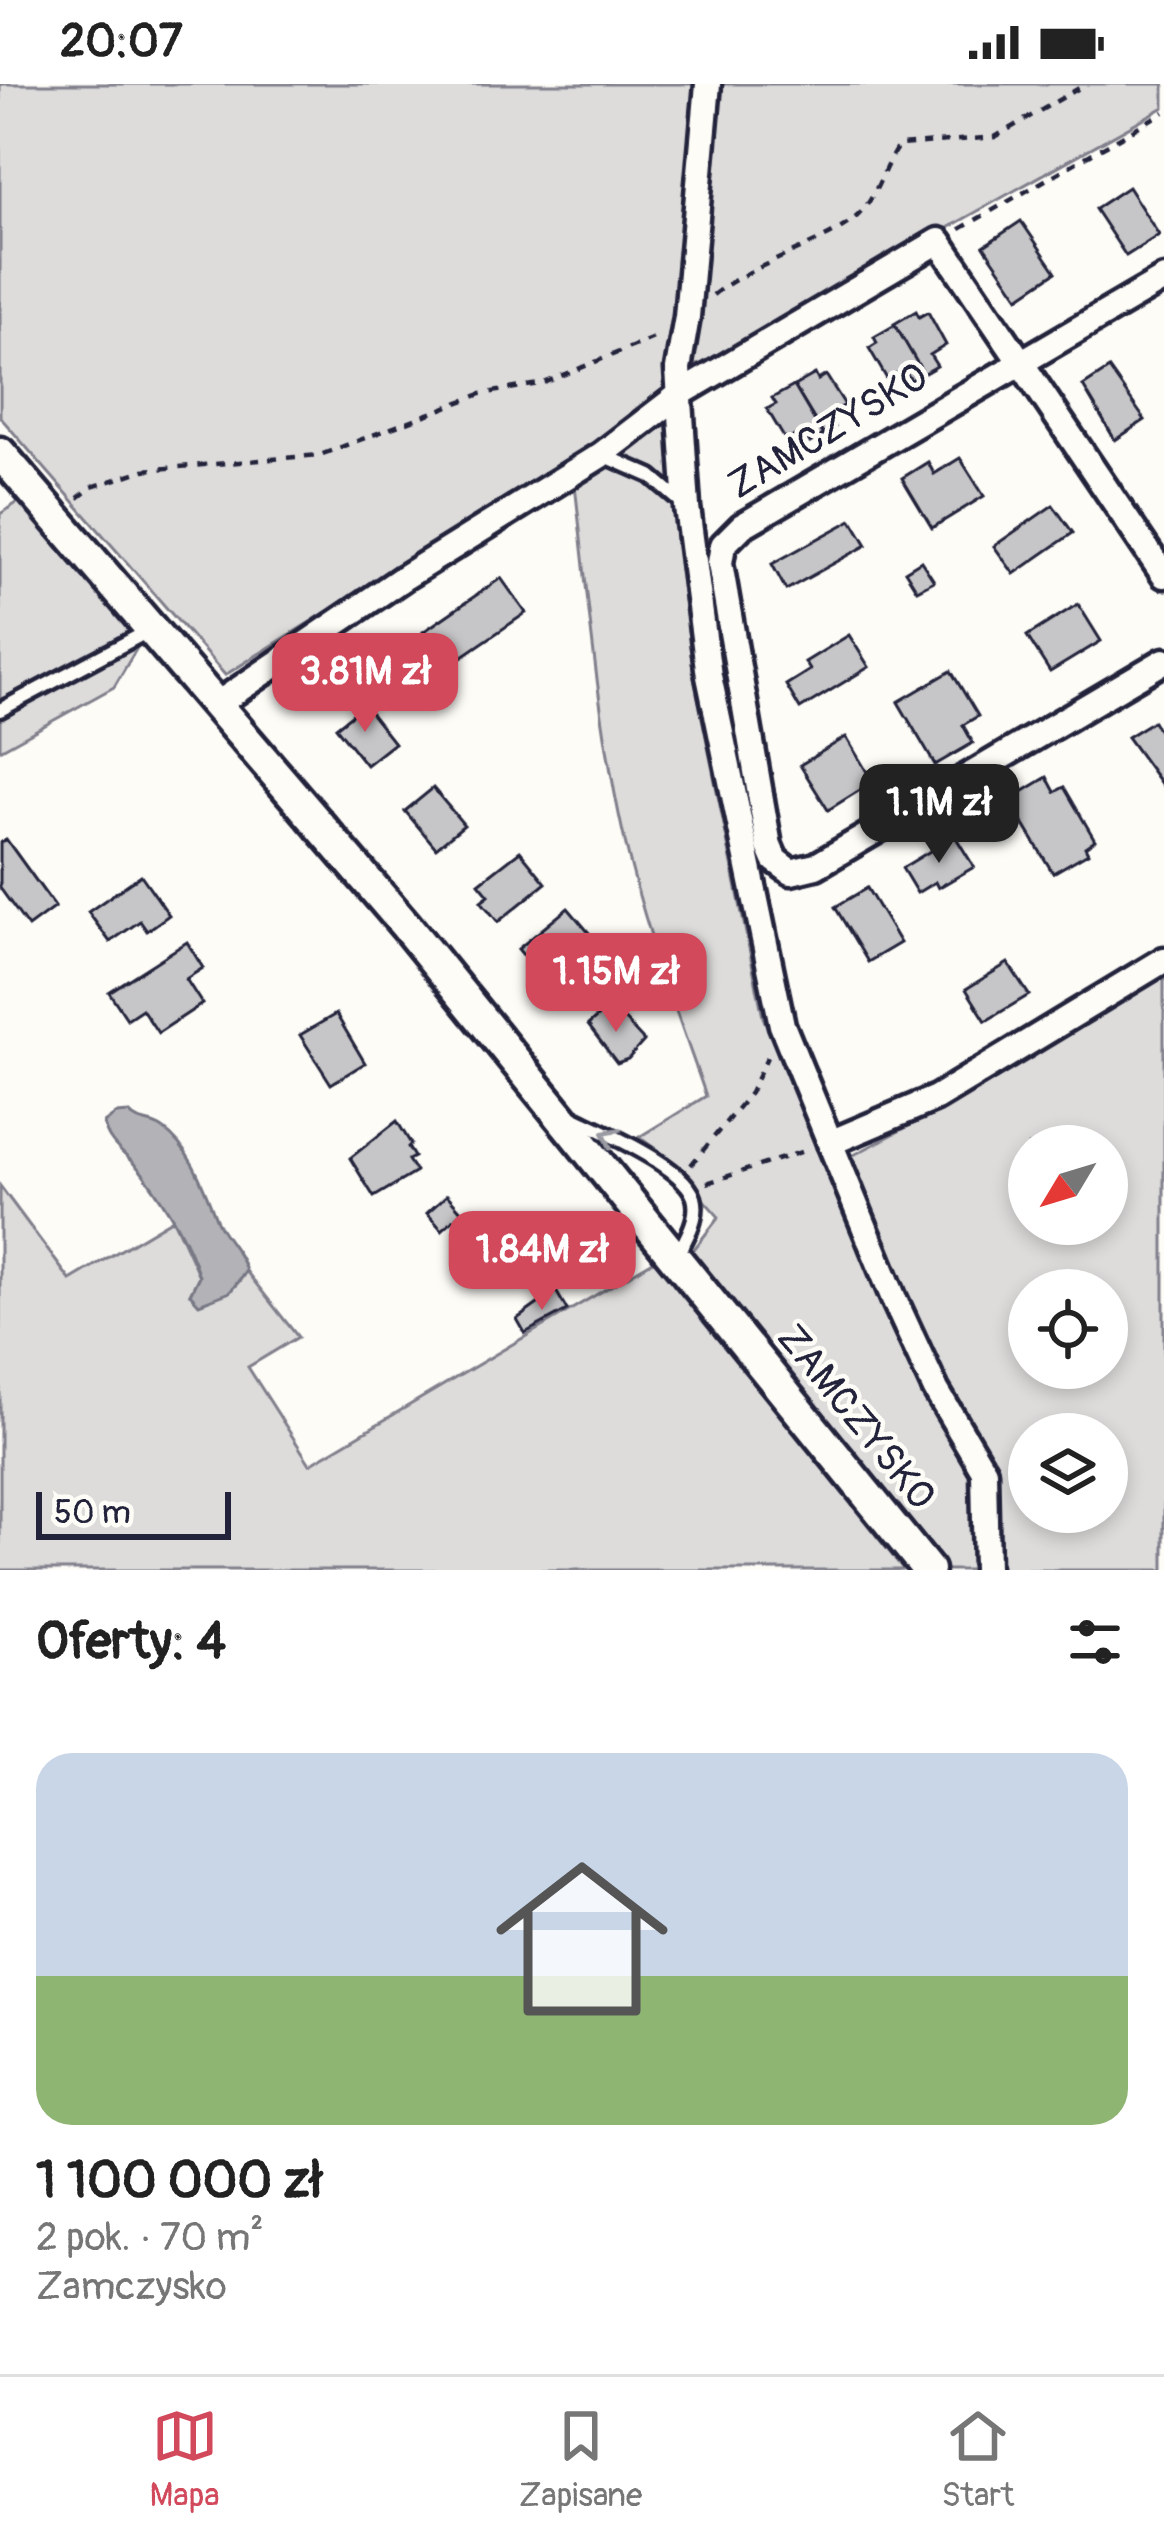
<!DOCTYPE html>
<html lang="pl">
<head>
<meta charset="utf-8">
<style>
	body { margin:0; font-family:Pangolin,sans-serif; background:#f6f6f6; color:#222; height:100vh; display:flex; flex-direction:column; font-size:45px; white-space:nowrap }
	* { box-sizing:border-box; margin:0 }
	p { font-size:39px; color:#767676 }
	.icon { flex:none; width:66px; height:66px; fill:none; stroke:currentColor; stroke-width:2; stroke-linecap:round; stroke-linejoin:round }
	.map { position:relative; height:1486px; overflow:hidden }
	.sheet { display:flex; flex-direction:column; background:#fff; flex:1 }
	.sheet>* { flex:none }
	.needle { width:78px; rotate:232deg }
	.tools { position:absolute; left:1008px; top:1041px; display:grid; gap:24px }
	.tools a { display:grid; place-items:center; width:120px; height:120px; border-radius:50%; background:#fff; box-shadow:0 6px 18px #0003; font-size:60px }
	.scale { position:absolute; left:36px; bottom:30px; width:195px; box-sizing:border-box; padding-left:12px; border:6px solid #22223b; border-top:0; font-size:33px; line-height:42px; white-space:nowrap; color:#22223b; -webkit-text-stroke:9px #fdfcf7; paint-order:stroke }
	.price { position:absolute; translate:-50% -102px; padding:0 27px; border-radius:24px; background:#d1495b; color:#fff; font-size:39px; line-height:78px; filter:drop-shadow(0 3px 6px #0008) }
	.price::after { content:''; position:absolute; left:50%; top:72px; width:36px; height:27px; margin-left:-18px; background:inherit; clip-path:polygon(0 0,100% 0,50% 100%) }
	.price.current { background:#222; color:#fff }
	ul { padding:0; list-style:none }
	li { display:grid; align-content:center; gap:24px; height:636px; padding:0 36px }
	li+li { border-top:3px solid #e0e0e0 }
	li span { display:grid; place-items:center; height:372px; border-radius:36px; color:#555 }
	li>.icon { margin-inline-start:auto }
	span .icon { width:216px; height:216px; fill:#fffc; stroke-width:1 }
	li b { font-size:51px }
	h2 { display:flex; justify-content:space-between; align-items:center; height:144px; padding:0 36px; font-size:51px }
	.status { display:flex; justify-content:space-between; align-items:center; height:84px; padding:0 60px; background:#fff; direction:ltr }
	.status svg { height:33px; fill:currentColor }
	.tabs { display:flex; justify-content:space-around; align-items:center; height:168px; border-top:3px solid #e0e0e0; background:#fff; font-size:33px; color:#767676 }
	.tabs a { display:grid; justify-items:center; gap:6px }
	.tabs .current { color:#d1495b }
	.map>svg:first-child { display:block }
	.green { fill:#dddcdb; stroke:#807f8b; stroke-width:3; fill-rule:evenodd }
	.water { fill:#b2b2b7; stroke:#787885; stroke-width:3 }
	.building { fill:#c6c6c8; stroke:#22223b; stroke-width:3 }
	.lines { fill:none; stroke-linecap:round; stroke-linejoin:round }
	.service-casing { stroke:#22223b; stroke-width:21 }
	.minor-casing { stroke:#22223b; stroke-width:33 }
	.tertiary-casing { stroke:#22223b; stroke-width:39 }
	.path { stroke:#22223b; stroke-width:4.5; stroke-dasharray:9 9; stroke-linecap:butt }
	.service { stroke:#fdfcf7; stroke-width:12 }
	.minor { stroke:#fdfcf7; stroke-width:24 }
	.tertiary { stroke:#fdfcf7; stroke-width:30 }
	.oneway { stroke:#9a9aa2 }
	.labels { text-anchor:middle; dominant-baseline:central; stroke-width:9; stroke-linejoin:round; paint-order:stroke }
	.street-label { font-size:39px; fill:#22223b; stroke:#fdfcf7 }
</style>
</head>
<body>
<div class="status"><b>20:07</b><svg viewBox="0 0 49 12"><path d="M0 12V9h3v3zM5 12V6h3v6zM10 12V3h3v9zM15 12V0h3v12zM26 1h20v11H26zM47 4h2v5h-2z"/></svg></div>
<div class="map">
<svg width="1164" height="1486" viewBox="0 0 1164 1486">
	<rect width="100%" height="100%" fill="#fdfcf7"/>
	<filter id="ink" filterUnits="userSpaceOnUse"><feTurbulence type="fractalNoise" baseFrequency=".00833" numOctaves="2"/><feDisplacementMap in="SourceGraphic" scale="24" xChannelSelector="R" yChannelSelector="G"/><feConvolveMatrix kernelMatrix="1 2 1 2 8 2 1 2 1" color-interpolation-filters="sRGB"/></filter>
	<g filter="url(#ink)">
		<g class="green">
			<path d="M0,0H1164V23L708,278L670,288L676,457L695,599L763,933L825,1086L949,1021L1164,891V1486H945L691,1169L719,1133L664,1071L639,1053L706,1012C676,926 643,839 623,749C596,627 587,500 572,375L225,591L0,333ZM1029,1062H1107V1140H1029ZM1029,1206H1107V1284H1029ZM1029,1350H1107V1428H1029Z"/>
			<path d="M23,415L141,557L114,603L0,666V430Z"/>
			<path d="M0,1102L70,1196L173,1135L199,1192L190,1210C216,1213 232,1213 246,1187L298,1253L248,1283L310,1380L655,1176L904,1486H0Z"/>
		</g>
		<path class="water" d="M129,1029C139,1041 151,1036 163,1045C191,1064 205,1107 217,1137C225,1155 241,1168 246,1187L230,1208L199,1220L190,1210L199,1192C187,1155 167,1122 144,1091C131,1073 107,1062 104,1039L116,1030Z"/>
		<g class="building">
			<path d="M1128,103L1159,151L1126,172L1095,125Z"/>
			<path d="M1021,137L1056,188L1019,213L984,162Z"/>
			<path d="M916,227L919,233L928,228L946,261L930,271L937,282L923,290L894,240Z"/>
			<path d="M895,241L923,289L911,296L904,285L887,295L869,264L877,259L874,253Z"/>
			<path d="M1109,285L1145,336L1115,356L1083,302Z"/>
			<path d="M815,290L818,296L826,291L845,321L828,331L835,343L823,350L794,302Z"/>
			<path d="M794,302L823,351L810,359L803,347L786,357L767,325L776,320L772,314Z"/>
			<path d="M960,374L984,412L932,444L902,394L928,378L934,390Z"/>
			<path d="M1053,421L1073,449L1014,490L994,462Z"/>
			<path d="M852,436L867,461L786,506L772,480Z"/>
			<path d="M921,477L934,497L917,506L905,487Z"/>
			<path d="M501,494L526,529L447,583L423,548Z"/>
			<path d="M1078,520L1101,557L1050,588L1027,552Z"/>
			<path d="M849,551L869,583L800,625L786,601L810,586L805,578Z"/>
			<path d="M951,587L978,632L963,641L973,659L935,681L898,618Z"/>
			<path d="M364,621L394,659L366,681L336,643Z"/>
			<path d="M1153,637L1160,649L1164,646L1162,701L1127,653Z"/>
			<path d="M846,653L873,698L828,726L800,681Z"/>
			<path d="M1047,693L1055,708L1064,703L1095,756L1085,763L1088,769L1053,789L1009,716Z"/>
			<path d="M433,704L464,741L436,764L405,727Z"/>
			<path d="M955,752L974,783L938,804L935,798L917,809L902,784Z"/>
			<path d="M6,755L55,823L28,843L0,804V759Z"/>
			<path d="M520,767L546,799L498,838L481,817L489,811L479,799Z"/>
			<path d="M141,791L169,831L147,847L140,837L110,858L88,828Z"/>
			<path d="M867,804L900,859L868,878L835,823Z"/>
			<path d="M568,824L596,857L557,889L549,880L538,889L518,865Z"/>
			<path d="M187,858L203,884L186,895L202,920L158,949L142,925L127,935L109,908Z"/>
			<path d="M1008,879L1029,911L986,937L966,905Z"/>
			<path d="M611,921L644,957L628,975L617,979L588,941Z"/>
			<path d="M336,930L365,979L331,1000L300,951Z"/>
			<path d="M397,1037L411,1060L408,1063L414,1073L408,1076L416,1088L374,1113L350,1074Z"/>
			<path d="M447,1111L462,1128L442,1146L427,1129Z"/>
			<path d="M543,1127L552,1138L556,1135L568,1158L539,1180L531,1170L526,1174L516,1149Z"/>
			<path d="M556,1207L567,1226L525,1249L517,1235Z"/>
		</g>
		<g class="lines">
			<g class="service-casing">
				<g id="service">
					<path d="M603,371L651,392L686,422"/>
					<path d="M0,626L150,546"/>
					<path d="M571,1032C601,1047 691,1084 695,1118C698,1136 685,1156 677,1172"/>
				</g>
			</g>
			<g class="minor-casing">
				<g id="minor">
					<path d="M708,0L687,233L678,285L687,423L709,592L782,941L894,1215L936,1306L984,1387L986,1486"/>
					<path d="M1164,195L742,442L723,461L720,479L769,762L775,776L791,788L816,782L1164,577"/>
					<path d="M216,621L403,494L601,371L683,308L939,157L1164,491"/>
					<path d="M830,1059L936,1014L1164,876"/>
				</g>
			</g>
			<g class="tertiary-casing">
				<path id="tertiary" d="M0,369L406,842L928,1486"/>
			</g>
			<g class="path">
				<path d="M960,145L1164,28"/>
				<path d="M713,211C751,179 836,158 862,127C878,109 884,81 899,61L995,53L1086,0"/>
				<path d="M78,414L92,403L144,386L320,371L481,310L544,299L656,253"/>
				<path d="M691,1081L750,1009L767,973"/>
				<path d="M707,1099L804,1067"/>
			</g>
			<use href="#service" class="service"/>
			<use href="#minor" class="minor"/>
			<use href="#tertiary" class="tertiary"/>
		</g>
		<defs><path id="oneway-chevron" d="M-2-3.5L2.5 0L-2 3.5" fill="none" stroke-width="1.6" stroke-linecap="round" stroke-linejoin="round" transform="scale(3)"/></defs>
		<use class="oneway" href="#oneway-chevron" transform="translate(610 1052) rotate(-152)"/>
	</g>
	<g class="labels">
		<g class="street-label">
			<text transform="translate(828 347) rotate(-31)">ZAMCZYSKO</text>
			<text transform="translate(856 1333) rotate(51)">ZAMCZYSKO</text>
		</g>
	</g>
</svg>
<div class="tools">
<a><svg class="needle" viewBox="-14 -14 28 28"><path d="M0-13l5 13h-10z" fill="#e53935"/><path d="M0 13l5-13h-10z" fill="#767676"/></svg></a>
<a><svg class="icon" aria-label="locate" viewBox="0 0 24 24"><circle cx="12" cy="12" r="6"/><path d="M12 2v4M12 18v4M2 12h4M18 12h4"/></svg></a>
<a><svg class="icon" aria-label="layers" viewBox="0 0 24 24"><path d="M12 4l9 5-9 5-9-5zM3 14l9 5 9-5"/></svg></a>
</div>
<div class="scale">50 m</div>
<b class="price" style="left:365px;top:651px">3.81M zł</b>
<b class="price current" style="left:939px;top:782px">1.1M zł</b>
<b class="price" style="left:616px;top:951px">1.15M zł</b>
<b class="price" style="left:542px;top:1229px">1.84M zł</b>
</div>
<section class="sheet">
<h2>Oferty: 4<svg class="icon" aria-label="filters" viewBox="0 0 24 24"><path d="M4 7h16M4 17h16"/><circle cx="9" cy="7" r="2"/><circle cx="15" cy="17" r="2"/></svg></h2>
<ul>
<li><span style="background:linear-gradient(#c9d6e8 60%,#8fb573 0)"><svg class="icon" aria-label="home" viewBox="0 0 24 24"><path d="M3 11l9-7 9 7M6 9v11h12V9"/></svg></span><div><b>1 100 000 zł</b><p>2 pok. · 70 m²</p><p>Zamczysko</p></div></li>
</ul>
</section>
<nav class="tabs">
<a class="current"><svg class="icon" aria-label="map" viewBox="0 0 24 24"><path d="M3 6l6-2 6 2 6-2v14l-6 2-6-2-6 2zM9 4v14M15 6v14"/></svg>Mapa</a>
<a><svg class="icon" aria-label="saved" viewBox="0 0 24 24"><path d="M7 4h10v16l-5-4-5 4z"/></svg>Zapisane</a>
<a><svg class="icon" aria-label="home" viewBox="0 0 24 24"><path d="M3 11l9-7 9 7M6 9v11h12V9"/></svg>Start</a>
</nav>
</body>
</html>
